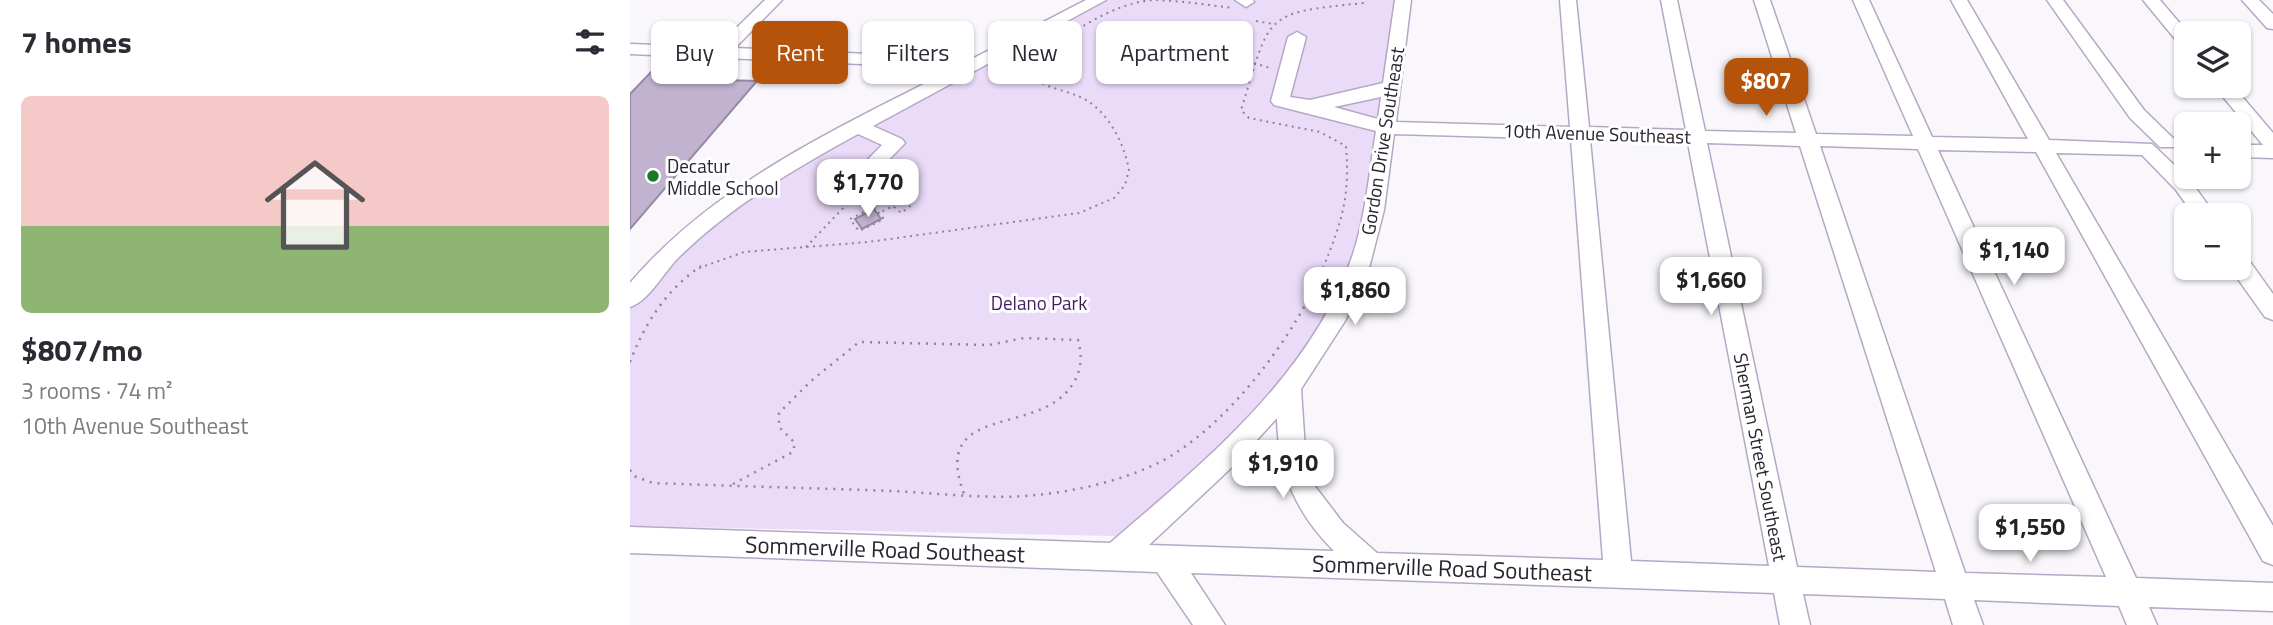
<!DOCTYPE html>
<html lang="en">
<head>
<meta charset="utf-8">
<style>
	body { margin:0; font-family:"Titillium Web",sans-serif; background:#f7f7f7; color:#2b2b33; height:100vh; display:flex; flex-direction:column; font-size:26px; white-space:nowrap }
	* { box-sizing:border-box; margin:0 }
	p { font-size:23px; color:#7c7c81 }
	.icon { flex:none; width:38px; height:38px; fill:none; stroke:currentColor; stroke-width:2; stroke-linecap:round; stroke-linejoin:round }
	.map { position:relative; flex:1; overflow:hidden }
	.details { display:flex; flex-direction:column; background:#fff; width:630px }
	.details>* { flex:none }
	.guide { position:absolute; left:21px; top:21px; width:665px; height:63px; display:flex; gap:14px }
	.fabs { position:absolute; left:1544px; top:21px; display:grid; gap:14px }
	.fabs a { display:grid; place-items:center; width:77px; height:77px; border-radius:10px; background:#fff; box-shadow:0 2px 5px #0004; font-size:35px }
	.price { position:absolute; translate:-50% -60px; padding:0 16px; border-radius:14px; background:#fff; color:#222; font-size:23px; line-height:46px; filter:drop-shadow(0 2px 4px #0008) }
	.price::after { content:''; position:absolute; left:50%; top:42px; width:21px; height:16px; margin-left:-10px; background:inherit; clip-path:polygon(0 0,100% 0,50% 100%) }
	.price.on { background:#b45309; color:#fff }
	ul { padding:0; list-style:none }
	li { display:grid; align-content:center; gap:14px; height:371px; padding:0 21px }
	li span { display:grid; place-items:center; height:217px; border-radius:10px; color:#555 }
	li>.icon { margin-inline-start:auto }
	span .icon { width:126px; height:126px; fill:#fffc; stroke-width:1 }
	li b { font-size:30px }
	h2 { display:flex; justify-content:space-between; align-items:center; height:84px; padding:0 21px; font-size:30px }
	.tag { padding:0 24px; border-radius:10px; background:#fff; box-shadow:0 2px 5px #0004; font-size:24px; line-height:63px }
	.tag.on { background:#b45309; color:#fff }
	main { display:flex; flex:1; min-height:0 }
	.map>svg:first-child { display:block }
	.green { fill:#eadbf9 }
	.building { fill:#c1b3cf; stroke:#9689a3; stroke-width:2 }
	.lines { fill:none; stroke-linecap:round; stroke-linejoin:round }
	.minor-casing { stroke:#b6a8c4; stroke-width:3 }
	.path-far1 { stroke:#8c8790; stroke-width:2; stroke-dasharray:2 4.5; stroke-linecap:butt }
	.path { stroke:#8c8790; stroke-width:2.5; stroke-dasharray:2 6; stroke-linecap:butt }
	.minor { fill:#fff; fill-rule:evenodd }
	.poi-dot { fill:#1b7828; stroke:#fff; stroke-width:2.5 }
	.labels { text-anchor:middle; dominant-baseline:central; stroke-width:6; stroke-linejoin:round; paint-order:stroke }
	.street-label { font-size:19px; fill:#29242f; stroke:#fff }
	.poi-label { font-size:19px; fill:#29242f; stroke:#fff; text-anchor:start }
	.park-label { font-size:19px; fill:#441b61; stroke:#fff }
	.near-street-label { font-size:23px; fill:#29242f; stroke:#fff }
</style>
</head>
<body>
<main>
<section class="details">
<h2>7 homes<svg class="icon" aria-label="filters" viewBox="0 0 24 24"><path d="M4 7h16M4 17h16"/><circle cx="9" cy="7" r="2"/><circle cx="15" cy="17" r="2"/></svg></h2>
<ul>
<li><span style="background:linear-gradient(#f6c9c9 60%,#8fb573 0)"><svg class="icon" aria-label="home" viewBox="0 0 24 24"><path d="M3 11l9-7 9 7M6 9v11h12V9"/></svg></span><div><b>$807/mo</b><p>3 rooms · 74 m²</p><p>10th Avenue Southeast</p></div></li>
</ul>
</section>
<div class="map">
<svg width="1643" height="625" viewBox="0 0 1643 625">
	<rect width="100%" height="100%" fill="#f9f6fc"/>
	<path class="green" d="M478,0H765L732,233L694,327L642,397L588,455L486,536L0,526V309L72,233L155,174Z"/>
	<g class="building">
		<path d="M22,71L65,72L63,75L94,76L91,80L127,81L0,229V94Z"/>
		<path d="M244,209L251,219L232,229L225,219Z"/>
	</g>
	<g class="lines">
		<g class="minor-casing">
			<g id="minor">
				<path d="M135,0H152L105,48L329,58L338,61L456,0H476L243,126L272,139L275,143L222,198L215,200L205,193L252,145L228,134C164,169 101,206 48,258C34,272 19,301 0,307V283C86,182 209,128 325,68L0,54V44L87,47Z"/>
				<path d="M605,0H623L624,2L616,7Z"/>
				<path d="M765,0H781L766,122L940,127L930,0H946L959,127L1056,130L1031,0H1047L1075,131L1166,133L1124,0H1140L1186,134L1283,136L1223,0H1239L1302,137L1398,139L1321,0H1337L1419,140L1522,144L1560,180L1585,215H1564L1546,190L1512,155L1426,153L1643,526V565L1633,561L1406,152L1308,150L1506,578L1643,583V611L1519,607L1527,625H1497L1489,606L1344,600L1353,625H1323L1315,599L1173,594L1180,625H1150L1144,593L561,573L595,625H563L527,572L0,553V527L480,543C573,463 680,377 722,257C736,216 739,173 746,131L644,105L641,101L658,37L667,32L676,37L660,97L680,100L753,83ZM751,97L748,119L704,107ZM764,134L941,139L973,560L747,553L713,523L684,485L675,450L671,389L715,321L738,272L754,210ZM960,140L1058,143L1139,566L1001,561ZM1077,143L1170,146L1306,572L1167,567ZM1190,146L1288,149L1476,577L1335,573ZM647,418C648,472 666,513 704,551L519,545L600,469Z"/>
				<path d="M1417,0H1433L1514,110L1544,139L1547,143L1544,147H1530L1500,118Z"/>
				<path d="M1513,0H1530L1558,33H1556V46L1550,45Z"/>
				<path d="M1612,0H1629L1643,14V29L1637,28Z"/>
				<path d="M1584,86H1603L1643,133V158L1608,157V145H1633Z"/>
				<path d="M1608,254L1616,256L1643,294V320L1635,317L1600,268H1608Z"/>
			</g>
		</g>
		<g class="path-far1">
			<path d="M626,21L643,24"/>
			<path d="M624,63L640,68"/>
			<path d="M241,190L265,195L274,192L283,204L271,213L263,206L249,213"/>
			<path d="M244,207L254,219L229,231L220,219Z"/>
			<path d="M244,207L249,191"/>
			<path d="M176,247L215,206"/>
			<path d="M69,268L114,252L238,242L449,213L484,198L495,185L499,170C494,142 476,107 448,96C431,89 406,86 395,70C427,41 483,0 527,0C552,1 578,5 603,8"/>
			<path d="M693,268C712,221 720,198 716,146L690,132L619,118L611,110C641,14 631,13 734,3L737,0"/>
		</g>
		<g class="path">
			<path d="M0,362C15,323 36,290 71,266"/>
			<path d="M0,470L4,476L23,483C103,486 182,488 262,491C306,493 363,500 406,495C447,491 491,481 528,463C596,429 666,335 694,266"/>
			<path d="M103,484L163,452L165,443L149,427V413L181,381L229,342L359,345L394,338L448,340C452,355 452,368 444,382C412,439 299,400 334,494"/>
		</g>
		<use href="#minor" class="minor"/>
	</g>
	<circle class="poi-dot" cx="23" cy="176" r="7"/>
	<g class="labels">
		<g class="street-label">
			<text transform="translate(967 133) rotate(2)">10th Avenue Southeast</text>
			<text transform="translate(752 141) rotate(-81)">Gordon Drive Southeast</text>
			<text transform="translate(1131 457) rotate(79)">Sherman Street Southeast</text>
		</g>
		<g class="poi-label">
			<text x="37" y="165">Decatur<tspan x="37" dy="22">Middle School</tspan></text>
		</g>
		<g class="park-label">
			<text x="409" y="302">Delano Park</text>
		</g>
		<g class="near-street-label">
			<text transform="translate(255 549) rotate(2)">Sommerville Road Southeast</text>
			<text transform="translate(822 568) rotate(2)">Sommerville Road Southeast</text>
		</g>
	</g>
</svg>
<div class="fabs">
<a><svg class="icon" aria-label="layers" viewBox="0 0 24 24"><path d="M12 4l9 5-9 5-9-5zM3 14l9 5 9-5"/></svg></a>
<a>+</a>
<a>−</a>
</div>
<b class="price on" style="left:1136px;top:118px">$807</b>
<b class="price" style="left:238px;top:219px">$1,770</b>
<b class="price" style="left:1384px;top:287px">$1,140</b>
<b class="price" style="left:1081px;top:317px">$1,660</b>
<b class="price" style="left:725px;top:327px">$1,860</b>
<b class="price" style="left:653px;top:500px">$1,910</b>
<b class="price" style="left:1400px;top:564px">$1,550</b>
<div class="guide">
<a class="tag">Buy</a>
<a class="tag on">Rent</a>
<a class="tag">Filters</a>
<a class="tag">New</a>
<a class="tag">Apartment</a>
</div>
</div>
</main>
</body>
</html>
